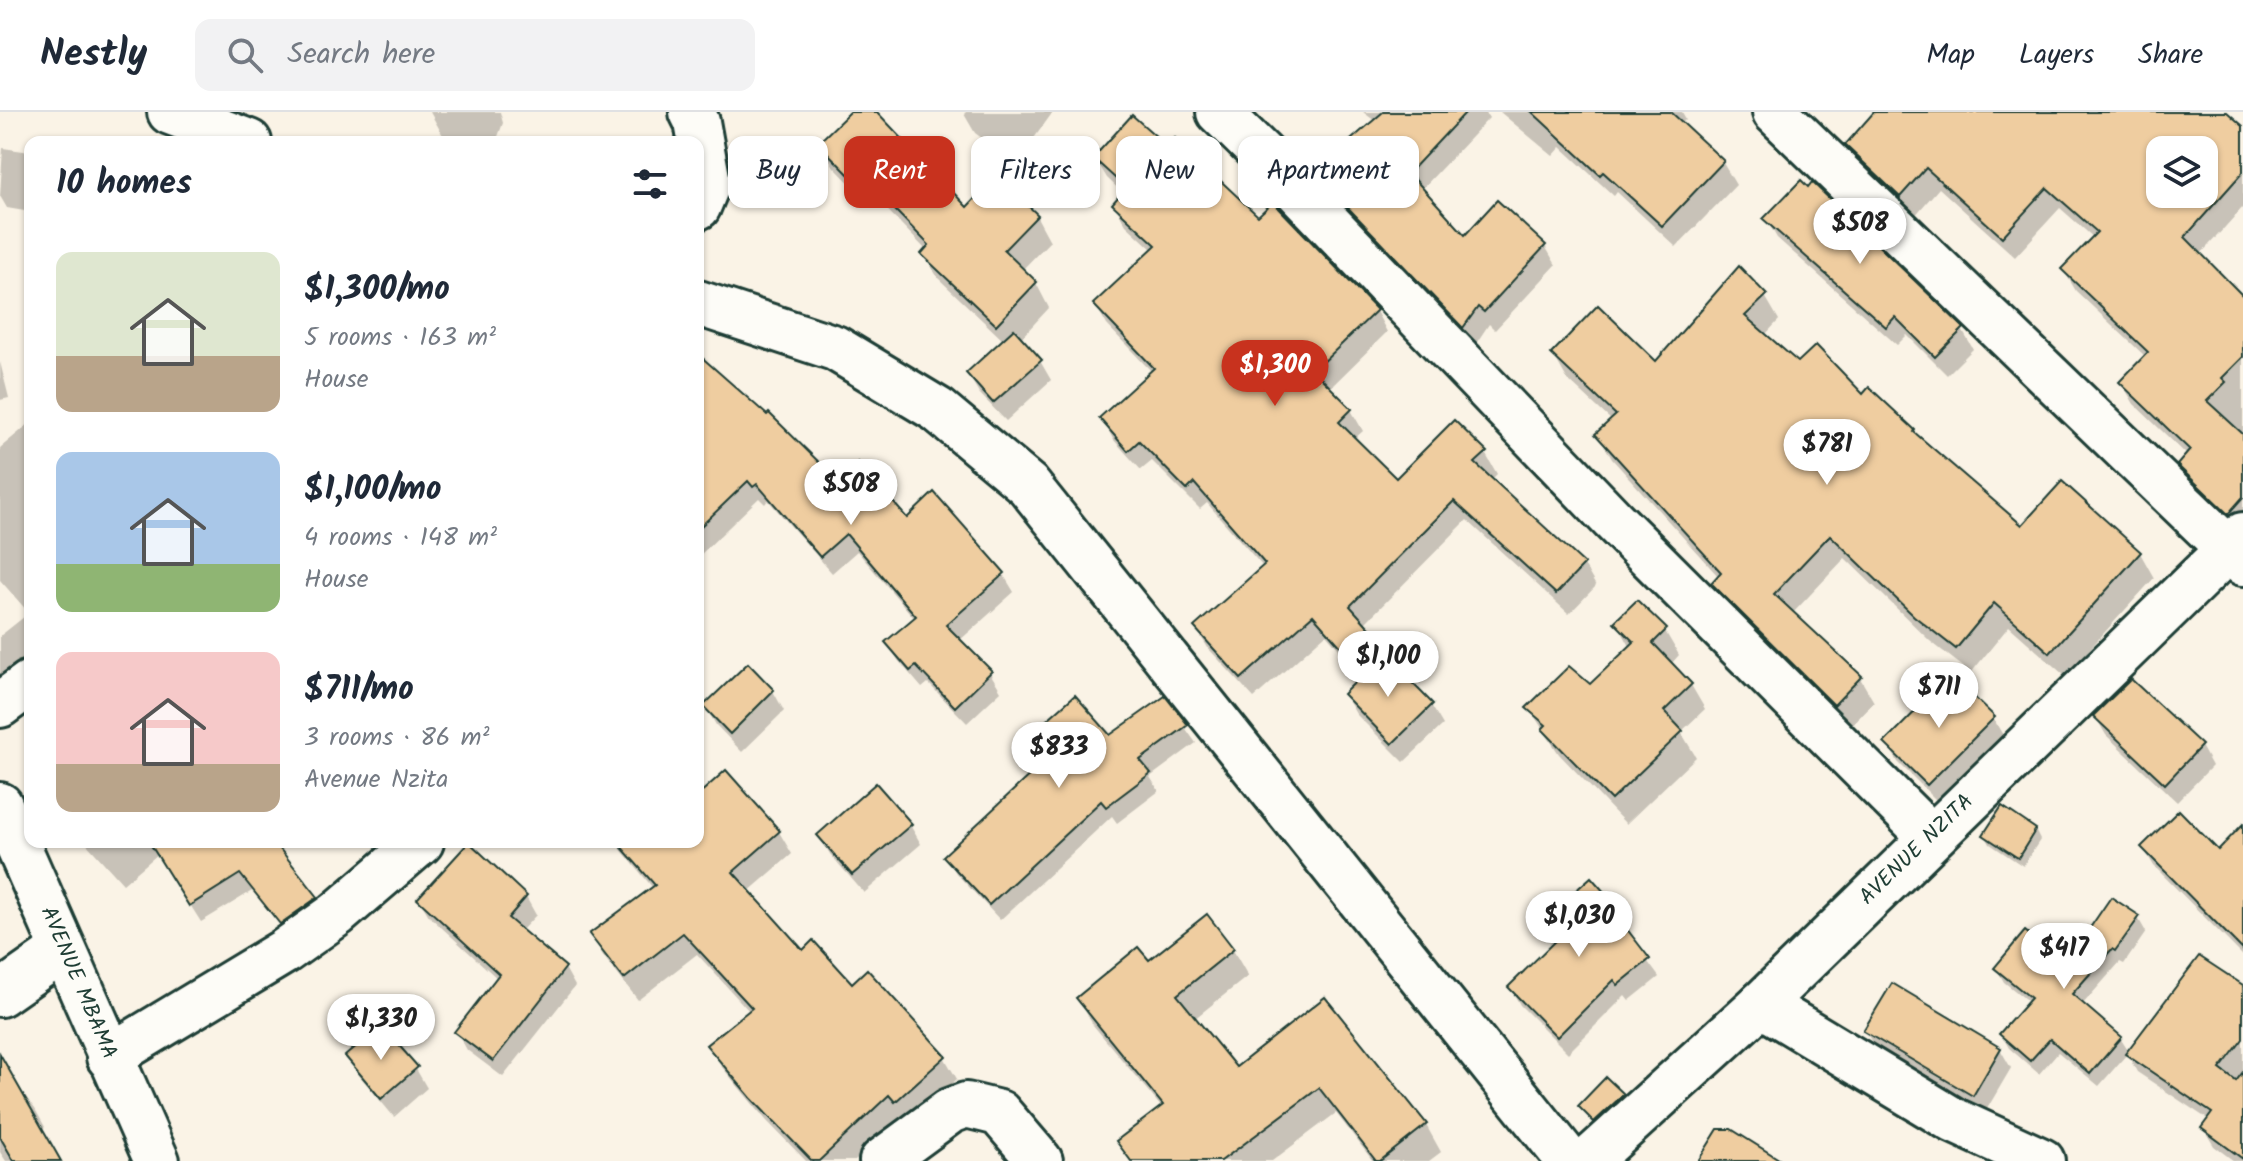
<!DOCTYPE html>
<html lang="en">
<head>
<meta charset="utf-8">
<style>
	body { margin:0; font-family:Kalam,sans-serif; background:#f2f2f3; color:#1f2937; height:100vh; display:flex; flex-direction:column; font-size:30px; white-space:nowrap }
	* { box-sizing:border-box; margin:0 }
	p { font-size:26px; color:#747a83 }
	.icon { flex:none; width:44px; height:44px; fill:none; stroke:currentColor; stroke-width:2; stroke-linecap:round; stroke-linejoin:round }
	.map { position:relative; flex:1; overflow:hidden }
	.drawer { position:absolute; left:24px; top:24px; width:680px; height:712px; display:flex; flex-direction:column; background:#fff; border-radius:16px; box-shadow:0 2px 6px #0004 }
	.drawer>* { flex:none }
	.guide { position:absolute; left:728px; top:24px; width:760px; height:72px; display:flex; gap:16px }
	.fabs { position:absolute; left:2146px; top:24px; display:grid; gap:16px }
	.fabs a { display:grid; place-items:center; width:72px; height:72px; border-radius:16px; background:#fff; box-shadow:0 2px 6px #0004; font-size:40px }
	.price { position:absolute; translate:-50% -68px; padding:0 18px; border-radius:28px; background:#fff; color:#222; font-size:26px; line-height:52px; filter:drop-shadow(0 2px 4px #0008) }
	.price::after { content:''; position:absolute; left:50%; top:48px; width:24px; height:18px; margin-left:-12px; background:inherit; clip-path:polygon(0 0,100% 0,50% 100%) }
	.price.selected { background:#c8321e; color:#fff }
	ul { padding:0; list-style:none }
	li { display:flex; align-items:center; gap:24px; height:200px; padding:0 32px }
	li span { display:grid; place-items:center; flex:none; width:224px; height:160px; border-radius:16px; color:#555 }
	li>.icon { margin-inline-start:auto }
	span .icon { width:96px; height:96px; fill:#fffc; stroke-width:1 }
	li b { font-size:34px }
	h2 { display:flex; justify-content:space-between; align-items:center; height:96px; padding:0 32px; font-size:34px }
	.pill { padding:0 28px; border-radius:16px; background:#fff; box-shadow:0 2px 6px #0004; font-size:28px; line-height:72px }
	.pill.selected { background:#c8321e; color:#fff }
	header { display:flex; align-items:center; gap:48px; box-sizing:border-box; height:112px; padding:0 40px; background:#fff; border-bottom:2px solid #e0e1e3 }
	header strong { font-size:38px }
	nav { display:flex; gap:44px; margin-inline-start:auto; font-size:28px }
	.search { width:560px; height:72px; background:#f2f2f3; display:flex; align-items:center; gap:20px; box-sizing:border-box; padding:0 28px; border-radius:16px; color:#747a83; font-size:30px }
	.map>svg:first-child { display:block }
	.shadow { fill:#0003; fill-rule:evenodd }
	.building { fill:#efcda0; stroke:#1f3d34; stroke-width:2; fill-rule:evenodd }
	.lines { fill:none; stroke-linecap:round; stroke-linejoin:round }
	.minor-casing { stroke:#1f3d34; stroke-width:50 }
	.minor { stroke:#fdfcf7; stroke-width:44 }
	.labels { text-anchor:middle; dominant-baseline:central; stroke-width:6; stroke-linejoin:round; paint-order:stroke }
	.street-label { font-size:22px; fill:#1f3d34; stroke:#fdfcf7 }
</style>
</head>
<body>
<header>
<strong>Nestly</strong>
<div class="search"><svg class="icon" aria-label="search" viewBox="0 0 24 24"><circle cx="10" cy="10" r="6"/><path d="M15 15l6 6"/></svg>Search here</div>
<nav><a>Map</a><a>Layers</a><a>Share</a></nav>
</header>
<div class="map">
<svg width="2243" height="1049" viewBox="0 0 2243 1049">
	<rect width="100%" height="100%" fill="#faf3e6"/>
	<filter id="ink" filterUnits="userSpaceOnUse"><feTurbulence type="fractalNoise" baseFrequency=".0125" numOctaves="2"/><feDisplacementMap in="SourceGraphic" scale="16" xChannelSelector="R" yChannelSelector="G"/><feConvolveMatrix kernelMatrix="1 2 1 2 8 2 1 2 1" color-interpolation-filters="sRGB"/></filter>
	<g filter="url(#ink)">
		<g class="shadow">
			<path d="M430,0H500L503,11L496,30H450L446,29Z"/>
			<path d="M853,0H874L967,97L996,67L1037,105L1050,129L1022,158L1036,171L1049,196L1020,227L1040,249L1051,268L1006,309L979,281L968,262L1004,229L938,166L924,142L927,139L875,85L869,91L834,55L820,31Z"/>
			<path d="M966,0H1053L1016,51L975,21L964,2Z"/>
			<path d="M1363,0H1485L1489,6L1421,78L1465,126L1498,91L1545,134L1556,153L1495,218L1489,212L1475,233L1327,79L1316,60L1375,9Z"/>
			<path d="M1500,0H1682L1686,7L1681,12L1723,51L1736,73L1676,135L1617,80L1614,84L1561,35L1553,44Z"/>
			<path d="M1877,0H2224L2243,17V95L2200,143L2243,187V420L2192,374L2179,353L2188,344L2134,292L2121,270L2146,245L2076,179L2063,157L2094,126L2060,96L2015,145L1939,76L1913,106L1860,55L1847,33ZM2160,38H2204V82H2160Z"/>
			<path d="M3,36L30,40V100L7,96L0,84Z"/>
			<path d="M1167,37L1376,199L1387,220L1329,277L1351,298L1363,319L1354,327L1396,368L1485,341L1497,362L1491,368L1584,453L1596,474L1569,502L1467,408L1364,512L1386,544L1431,593L1443,613L1404,650L1356,602L1345,583L1363,565L1326,522L1254,586L1208,536L1196,516L1264,456L1207,391L1200,397L1152,349L1141,358L1113,327L1102,306L1152,260L1107,213L1095,192L1153,138L1126,113L1114,92L1124,82L1107,66L1095,46Z"/>
			<path d="M1766,107L1962,218L1973,237L1947,263L1907,223L1897,233L1777,126Z"/>
			<path d="M1765,184L1779,208L1764,224L1798,253L1863,285L1914,320L1917,325L2023,416L2140,441L2154,466L2065,564L2009,514L1971,561L1930,529L1845,446L1792,502L1860,566L1874,590L1849,616L1728,496L1714,471L1719,465L1612,347L1598,322L1612,309L1567,267L1553,242L1656,252Z"/>
			<path d="M0,250L9,286L0,288Z"/>
			<path d="M698,257L837,371L1003,462L1014,480L959,529L990,561L1001,579L967,611L928,571L922,576L898,548L887,530L915,507L857,439L832,461L768,388L765,392L759,386L698,445Z"/>
			<path d="M30,311V567L0,587V524L29,501L0,468V336Z"/>
			<path d="M1617,511L1665,519L1679,543L1671,552L1691,573L1705,597L1681,620L1696,645L1626,712L1559,642L1529,596L1590,575L1631,536Z"/>
			<path d="M748,554L773,579L784,599L742,640L716,613L705,594Z"/>
			<path d="M2131,570L2201,634L2212,654L2177,690L2106,623L2095,604Z"/>
			<path d="M1164,586L1196,631L1150,665L1159,679L1117,711L1112,704L1000,808L956,761L946,744L1033,662L1016,637L1110,626Z"/>
			<path d="M1993,606L2004,625L1939,691L1898,650L1887,631Z"/>
			<path d="M726,661L779,720L792,742L748,780L802,841L852,874L944,945L957,967L909,1011L903,1004L855,1049H806L766,1008L722,955L709,933L750,900L697,842L638,888L604,845L591,823L653,776L615,730H698V685Z"/>
			<path d="M910,713L921,732L864,781L830,742L819,723Z"/>
			<path d="M2035,718L2040,728L2023,754L1990,732L1985,723Z"/>
			<path d="M85,730H272L316,786L327,803L292,828L252,779L201,810L158,742L123,772Z"/>
			<path d="M469,733L526,785L536,803L521,819L565,856L575,874L503,965L467,938L457,920L498,867L429,804L419,787Z"/>
			<path d="M2143,736L2243,744V844L2154,754Z"/>
			<path d="M1619,800L1629,817L1626,820L1659,865L1629,889L1625,884L1568,941L1520,893L1510,875L1560,827L1547,806Z"/>
			<path d="M2138,806L2146,820L2124,852L2120,850L2082,893L2120,926L2129,940L2243,876V1049H2234L2214,1034L2203,1016L2209,1008L2137,960L2127,942L2099,974L2058,940L2039,962L2009,936L2001,922L2029,890L2004,870L1996,856L2055,847L2070,848Z"/>
			<path d="M1233,838L1248,864L1194,907L1236,958L1325,888L1426,1013L1441,1040L1429,1049H1373L1336,1001L1272,1049H1130L1118,1029L1162,996L1093,913L1078,886L1148,851Z"/>
			<path d="M1865,919L2000,937L2011,956L1984,1002L1877,938Z"/>
			<path d="M348,944L416,957L427,976L394,1005L359,963Z"/>
			<path d="M0,950L35,997L45,1015L41,1018L59,1049H6L0,1040Z"/>
			<path d="M1606,968L1628,993L1600,1018L1580,994Z"/>
		</g>
		<g class="building">
			<path d="M850,0H877L967,95L996,64L1038,103L1004,138L1037,170L996,213L921,142L929,133L860,62L854,68L818,31Z"/>
			<path d="M1383,0H1466L1409,61L1465,123L1497,88L1546,133L1484,200L1478,195L1463,216L1314,60Z"/>
			<path d="M1532,0H1671L1724,49L1662,114L1603,60L1600,63Z"/>
			<path d="M1874,0H2227L2243,14V60L2185,125L2243,184V245L2222,266L2226,270L2207,289L2243,322V385L2228,402L2177,353L2190,338L2119,270L2148,240L2061,157L2097,120L2047,76L2002,125L1926,56L1900,85L1845,33ZM2160,38H2204V82H2160Z"/>
			<path d="M1132,3L1167,34L1175,26L1258,104L1273,90L1377,198L1314,259L1352,297L1339,310L1396,366L1454,308L1487,340L1475,351L1585,452L1556,482L1454,389L1350,494L1376,523L1350,545L1313,503L1241,567L1194,515L1265,452L1194,371L1187,378L1139,329L1128,339L1099,306L1154,256L1093,192L1156,133L1112,92L1126,76L1093,46Z"/>
			<path d="M1801,68L1808,75L1812,70L1964,216L1935,245L1895,205L1886,215L1763,107Z"/>
			<path d="M1739,154L1767,183L1745,204L1798,250L1816,233L1863,282L1869,275L1915,318L1914,320L2022,413L2062,369L2141,440L2050,541L1994,491L1956,537L1914,504L1830,423L1774,482L1862,564L1834,593L1711,471L1721,460L1595,322L1616,303L1551,242L1598,193L1656,249Z"/>
			<path d="M1014,217L1042,248L993,291L966,261Z"/>
			<path d="M698,242L767,303L769,301L837,368L858,350L907,406L934,380L1005,461L946,513L992,559L955,595L916,554L910,559L885,530L916,504L846,422L820,445L757,372L753,375L748,369L698,417Z"/>
			<path d="M1637,488L1667,517L1653,531L1692,572L1664,599L1683,619L1611,688L1542,617L1546,613L1526,596L1569,554L1590,572L1634,530L1614,510Z"/>
			<path d="M1384,542L1433,592L1392,632L1343,582Z"/>
			<path d="M748,551L774,578L730,622L703,594Z"/>
			<path d="M1951,563L1995,605L1927,673L1884,631Z"/>
			<path d="M2131,567L2202,633L2165,672L2093,604Z"/>
			<path d="M1075,583L1110,623L1165,584L1188,613L1140,648L1151,661L1106,695L1101,689L989,793L943,744L1034,659L1014,637Z"/>
			<path d="M726,658L780,719L733,760L803,838L813,828L852,871L867,857L946,944L895,990L889,983L819,1049H812L751,986L706,933L752,896L683,821L624,867L589,822L655,773L617,730H698V683Z"/>
			<path d="M876,671L912,712L852,763L817,723Z"/>
			<path d="M2002,694L2036,717L2018,746L1983,723Z"/>
			<path d="M2179,698L2218,738L2243,712V838L2141,735Z"/>
			<path d="M149,730H292L280,737L318,785L280,812L240,762L189,794Z"/>
			<path d="M469,730L527,784L508,806L566,855L493,949L454,920L499,862L417,787Z"/>
			<path d="M1591,765L1621,799L1616,803L1650,847L1618,873L1614,868L1557,925L1508,875L1560,824L1545,806Z"/>
			<path d="M2111,785L2140,804L2115,839L2112,837L2072,882L2122,925L2090,962L2050,927L2030,949L1999,922L2031,886L1994,856L2025,819L2055,844L2061,837L2070,845Z"/>
			<path d="M1207,802L1234,837L1177,883L1236,955L1325,885L1427,1012L1380,1049H1376L1319,976L1221,1049H1131L1116,1029L1163,993L1076,886L1138,835L1149,848Z"/>
			<path d="M2199,844L2243,873V927L2220,957L2236,969L2243,960V1047L2201,1016L2212,1001L2125,942Z"/>
			<path d="M1892,871L2001,936L1973,984L1863,919Z"/>
			<path d="M381,913L418,955L381,987L345,944Z"/>
			<path d="M0,942L61,1049H14L0,1025Z"/>
			<path d="M1606,965L1624,982L1594,1010L1578,994Z"/>
			<path d="M1718,1017H1731L1782,1049H1698Z"/>
		</g>
		<g class="lines">
			<g class="minor-casing">
				<g id="minor">
					<path d="M170,0L249,30"/>
					<path d="M692,0L697,10L708,71L698,95"/>
					<path d="M1219,0L1265,45L1613,408L1930,724"/>
					<path d="M1775,0L2243,451"/>
					<path d="M698,191L835,236L938,298L1028,373L1569,1049"/>
					<path d="M0,593L30,571"/>
					<path d="M0,693L157,1049"/>
					<path d="M0,882L63,838"/>
					<path d="M1761,892L1953,1008L2042,1049"/>
					<path d="M109,945L285,839L337,802L421,730"/>
					<path d="M882,1049L950,999L966,993L999,1001L1040,1049"/>
					<path d="M1588,1049L1761,892L2243,423"/>
				</g>
			</g>
			<use href="#minor" class="minor"/>
		</g>
	</g>
	<g class="labels">
		<g class="street-label">
			<text transform="translate(1917 738) rotate(-44)">AVENUE NZITA</text>
			<text transform="translate(78 871) rotate(67)">AVENUE MBAMA</text>
		</g>
	</g>
</svg>
<div class="fabs">
<a><svg class="icon" aria-label="layers" viewBox="0 0 24 24"><path d="M12 4l9 5-9 5-9-5zM3 14l9 5 9-5"/></svg></a>
</div>
<b class="price" style="left:1860px;top:154px">$508</b>
<b class="price selected" style="left:1275px;top:296px">$1,300</b>
<b class="price" style="left:1827px;top:375px">$781</b>
<b class="price" style="left:851px;top:415px">$508</b>
<b class="price" style="left:1388px;top:587px">$1,100</b>
<b class="price" style="left:1939px;top:618px">$711</b>
<b class="price" style="left:1059px;top:678px">$833</b>
<b class="price" style="left:1579px;top:847px">$1,030</b>
<b class="price" style="left:2064px;top:879px">$417</b>
<b class="price" style="left:381px;top:950px">$1,330</b>
<div class="guide">
<a class="pill">Buy</a>
<a class="pill selected">Rent</a>
<a class="pill">Filters</a>
<a class="pill">New</a>
<a class="pill">Apartment</a>
</div>
<section class="drawer">
<h2>10 homes<svg class="icon" aria-label="filters" viewBox="0 0 24 24"><path d="M4 7h16M4 17h16"/><circle cx="9" cy="7" r="2"/><circle cx="15" cy="17" r="2"/></svg></h2>
<ul>
<li><span style="background:linear-gradient(#dfe7d0 65%,#b9a48a 0)"><svg class="icon" aria-label="home" viewBox="0 0 24 24"><path d="M3 11l9-7 9 7M6 9v11h12V9"/></svg></span><div><b>$1,300/mo</b><p>5 rooms · 163 m²</p><p>House</p></div></li>
<li><span style="background:linear-gradient(#a9c7e8 70%,#8fb573 0)"><svg class="icon" aria-label="home" viewBox="0 0 24 24"><path d="M3 11l9-7 9 7M6 9v11h12V9"/></svg></span><div><b>$1,100/mo</b><p>4 rooms · 148 m²</p><p>House</p></div></li>
<li><span style="background:linear-gradient(#f6c9c9 70%,#b9a48a 0)"><svg class="icon" aria-label="home" viewBox="0 0 24 24"><path d="M3 11l9-7 9 7M6 9v11h12V9"/></svg></span><div><b>$711/mo</b><p>3 rooms · 86 m²</p><p>Avenue Nzita</p></div></li>
</ul>
</section>
</div>
</body>
</html>
